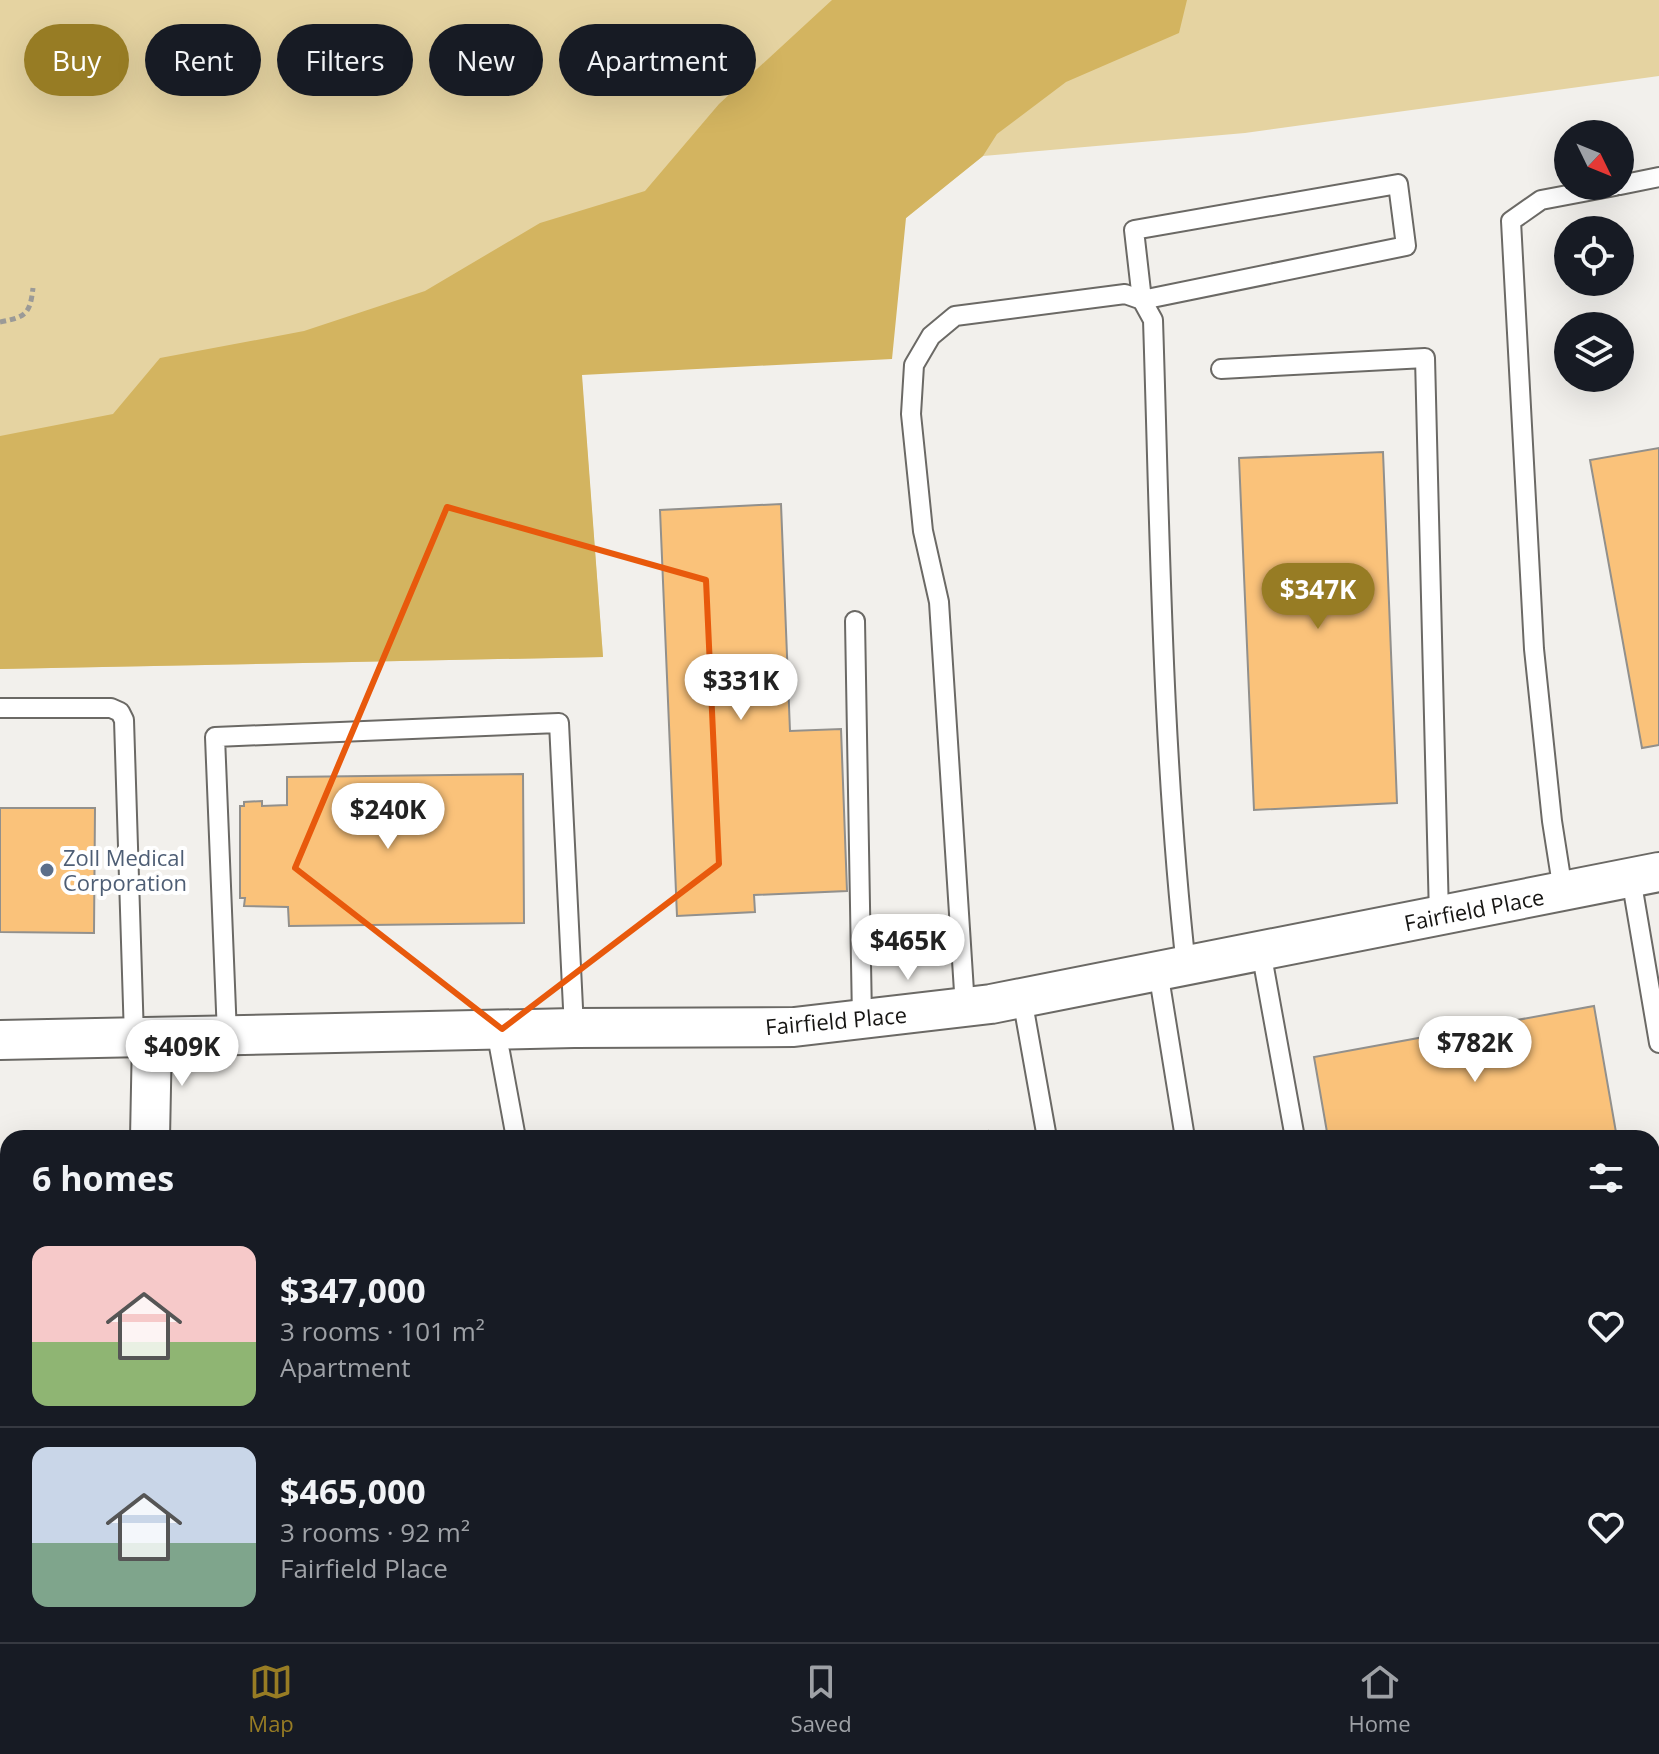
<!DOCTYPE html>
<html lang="en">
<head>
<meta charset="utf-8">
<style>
	body { margin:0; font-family:"Open Sans",sans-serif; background:#242831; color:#f1f3f6; height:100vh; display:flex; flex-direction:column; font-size:30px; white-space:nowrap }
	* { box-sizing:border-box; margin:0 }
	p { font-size:26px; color:#9ea1a6 }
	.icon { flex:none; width:44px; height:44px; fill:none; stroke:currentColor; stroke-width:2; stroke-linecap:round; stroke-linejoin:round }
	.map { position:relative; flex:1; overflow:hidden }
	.sheet { position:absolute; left:0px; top:1130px; width:1660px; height:512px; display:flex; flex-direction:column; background:#171b24; border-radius:24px 24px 0 0; box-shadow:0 8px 32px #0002 }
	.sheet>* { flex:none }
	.top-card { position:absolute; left:24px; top:24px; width:800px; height:72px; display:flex; gap:16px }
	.needle { width:52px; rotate:133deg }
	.buttons { position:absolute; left:1554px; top:120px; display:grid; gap:16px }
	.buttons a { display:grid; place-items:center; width:80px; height:80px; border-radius:50%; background:#171b24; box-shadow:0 8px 32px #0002; font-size:40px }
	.price { position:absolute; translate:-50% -68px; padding:0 18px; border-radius:28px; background:#fff; color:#222; font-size:26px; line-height:52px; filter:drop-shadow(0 2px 4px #0008) }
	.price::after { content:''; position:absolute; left:50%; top:48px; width:24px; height:18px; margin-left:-12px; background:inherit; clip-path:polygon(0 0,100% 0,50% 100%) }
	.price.on { background:#977c24; color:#fff }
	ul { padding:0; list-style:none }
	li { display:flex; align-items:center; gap:24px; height:200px; padding:0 32px }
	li+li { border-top:2px solid #363941 }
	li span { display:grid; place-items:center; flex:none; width:224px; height:160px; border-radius:16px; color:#555 }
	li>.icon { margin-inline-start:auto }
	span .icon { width:96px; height:96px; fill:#fffc; stroke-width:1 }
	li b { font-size:34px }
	h2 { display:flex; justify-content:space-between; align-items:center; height:96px; padding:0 32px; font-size:34px }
	.pill { padding:0 28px; border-radius:36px; background:#171b24; box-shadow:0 8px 32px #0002; font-size:28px; line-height:72px }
	.pill.on { background:#977c24; color:#fff }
	.dock { display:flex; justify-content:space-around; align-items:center; height:112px; border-top:2px solid #363941; background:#171b24; font-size:22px; color:#9ea1a6 }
	.dock a { display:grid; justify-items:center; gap:4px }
	.dock .on { color:#977c24 }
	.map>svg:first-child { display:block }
	.green { fill:#e5d3a1 }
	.forest { fill:#d3b460 }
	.building { fill:#fac27a; stroke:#92908c; stroke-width:2 }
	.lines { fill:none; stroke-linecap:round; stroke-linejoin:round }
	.service-casing { stroke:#6b6965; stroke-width:22 }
	.minor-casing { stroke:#6b6965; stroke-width:42 }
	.path { stroke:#9b9a97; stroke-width:5; stroke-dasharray:6 4; stroke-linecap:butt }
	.service { stroke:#fff; stroke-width:18 }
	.minor { stroke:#fff; stroke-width:38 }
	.marked { fill:none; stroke:#e8590c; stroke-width:6; stroke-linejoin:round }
	.service-dot { fill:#5c6f8a; stroke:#fff; stroke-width:3 }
	.labels { text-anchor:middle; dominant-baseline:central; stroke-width:8; stroke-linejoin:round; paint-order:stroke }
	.service-label { font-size:22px; fill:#4e5e75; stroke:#fff; text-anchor:start }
	.street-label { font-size:22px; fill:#161513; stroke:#fff }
</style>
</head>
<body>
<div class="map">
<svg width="1659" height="1642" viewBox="0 0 1659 1642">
	<rect width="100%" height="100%" fill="#f2f0ec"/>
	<g class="green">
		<path d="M0,0H1659V76L1245,133L983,156L906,218L574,276L603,657L0,669Z"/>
		<path d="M1659,1489V1642H975L979,1634H1652V1490Z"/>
	</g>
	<path class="forest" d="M832,0H1187L1179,33L1066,82L997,134L983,156L906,218L892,359L582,375L603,657L0,669V436L113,414L160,358L304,331L425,291L540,223L645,191L719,104Z"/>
	<g class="building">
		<path d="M1659,448V745L1642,748L1590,460Z"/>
		<path d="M1383,452L1397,803L1254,810L1239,458Z"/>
		<path d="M781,504L790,731L841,729L847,891L754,895L755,912L677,916L660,510Z"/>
		<path d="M523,774L524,923L289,926L288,907L244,906L245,898H240V806H244V802L262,801V806L287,805V777Z"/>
		<path d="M0,808H95L94,933L0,932Z"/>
		<path d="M1594,1006L1617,1138H1328L1314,1057Z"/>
		<path d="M988,1131L989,1138H951Z"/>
		<path d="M0,1160H8V1377L0,1378Z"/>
	</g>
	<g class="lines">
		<g class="service-casing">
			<g id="service">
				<path d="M1398,184L1406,246L1142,300L1134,230Z"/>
				<path d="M1620,185L1659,177"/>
				<path d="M1221,369L1425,358L1439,916"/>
				<path d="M855,621L862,1019"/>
				<path d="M0,708H111L120,712L124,720L134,1037"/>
				<path d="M1631,878L1659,1043"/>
				<path d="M1563,891L1552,821L1534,649L1511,221L1541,200L1615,186"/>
				<path d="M1261,951L1295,1138"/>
				<path d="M1158,971L1185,1138"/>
				<path d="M1022,998L1047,1138"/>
				<path d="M965,1007L939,602L923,531L911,414L914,365L931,336L955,316L1125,294L1142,300L1153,320C1160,535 1162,751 1186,966"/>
				<path d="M496,1030L516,1138"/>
				<path d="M227,1035L215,737L559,723L574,1028"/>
				<path d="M1652,1430L1659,1429"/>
				<path d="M0,1431H8"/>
				<path d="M157,1637L188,1642"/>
				<path d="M349,1642L350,1634"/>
				<path d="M459,1642L460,1634"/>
			</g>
		</g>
		<g class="minor-casing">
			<g id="minor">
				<path d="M0,1040L574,1028L794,1027L991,1004L1659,872"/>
				<path d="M150,1138L152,1037"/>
				<path d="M157,1634V1642"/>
			</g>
		</g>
		<path class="path" d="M0,322C26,317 30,314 33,288"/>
		<use href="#service" class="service"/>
		<use href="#minor" class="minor"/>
	</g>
	<path class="marked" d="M447,507L706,580L719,864L502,1029L295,868Z"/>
	<circle class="service-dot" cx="47" cy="870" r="8"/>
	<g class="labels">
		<g class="service-label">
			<text x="63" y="857">Zoll Medical<tspan x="63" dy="25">Corporation</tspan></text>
		</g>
		<g class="street-label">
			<text transform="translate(1474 909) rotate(-11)">Fairfield Place</text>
			<text transform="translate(836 1020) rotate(-5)">Fairfield Place</text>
		</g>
	</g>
</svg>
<div class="buttons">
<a><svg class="needle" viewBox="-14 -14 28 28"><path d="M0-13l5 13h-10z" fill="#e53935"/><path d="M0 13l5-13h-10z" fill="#9ea1a6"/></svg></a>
<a><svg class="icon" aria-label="locate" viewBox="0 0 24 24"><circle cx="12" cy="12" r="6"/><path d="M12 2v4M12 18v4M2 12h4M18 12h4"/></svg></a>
<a><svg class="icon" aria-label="layers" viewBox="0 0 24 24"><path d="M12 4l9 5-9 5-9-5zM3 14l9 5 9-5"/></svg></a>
</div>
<b class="price on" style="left:1318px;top:631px">$347K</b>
<b class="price" style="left:741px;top:722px">$331K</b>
<b class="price" style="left:388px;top:851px">$240K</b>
<b class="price" style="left:908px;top:982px">$465K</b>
<b class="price" style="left:1475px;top:1084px">$782K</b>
<b class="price" style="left:182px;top:1088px">$409K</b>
<div class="top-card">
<a class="pill on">Buy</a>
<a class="pill">Rent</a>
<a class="pill">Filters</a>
<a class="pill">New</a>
<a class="pill">Apartment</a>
</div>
<section class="sheet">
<h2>6 homes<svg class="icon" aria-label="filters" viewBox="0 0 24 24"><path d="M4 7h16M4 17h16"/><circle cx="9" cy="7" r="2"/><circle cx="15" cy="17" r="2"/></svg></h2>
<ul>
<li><span style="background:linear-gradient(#f6c9c9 60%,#8fb573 0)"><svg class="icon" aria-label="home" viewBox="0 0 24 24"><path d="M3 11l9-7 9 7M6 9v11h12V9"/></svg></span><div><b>$347,000</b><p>3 rooms · 101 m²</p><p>Apartment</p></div><svg class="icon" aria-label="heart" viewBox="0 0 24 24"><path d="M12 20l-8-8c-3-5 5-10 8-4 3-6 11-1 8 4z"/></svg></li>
<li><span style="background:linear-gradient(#c9d6e8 60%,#7fa58c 0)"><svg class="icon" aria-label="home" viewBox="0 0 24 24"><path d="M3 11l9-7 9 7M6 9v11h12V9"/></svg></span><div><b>$465,000</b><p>3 rooms · 92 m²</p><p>Fairfield Place</p></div><svg class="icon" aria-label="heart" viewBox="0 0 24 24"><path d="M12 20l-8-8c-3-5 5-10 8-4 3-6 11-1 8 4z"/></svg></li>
</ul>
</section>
</div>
<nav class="dock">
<a class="on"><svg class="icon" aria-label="map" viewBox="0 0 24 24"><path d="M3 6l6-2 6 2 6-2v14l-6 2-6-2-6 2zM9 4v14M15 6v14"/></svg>Map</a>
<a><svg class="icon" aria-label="saved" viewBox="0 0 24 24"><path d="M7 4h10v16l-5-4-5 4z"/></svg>Saved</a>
<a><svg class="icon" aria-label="home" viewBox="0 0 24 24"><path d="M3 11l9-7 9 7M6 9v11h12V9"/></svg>Home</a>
</nav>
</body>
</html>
